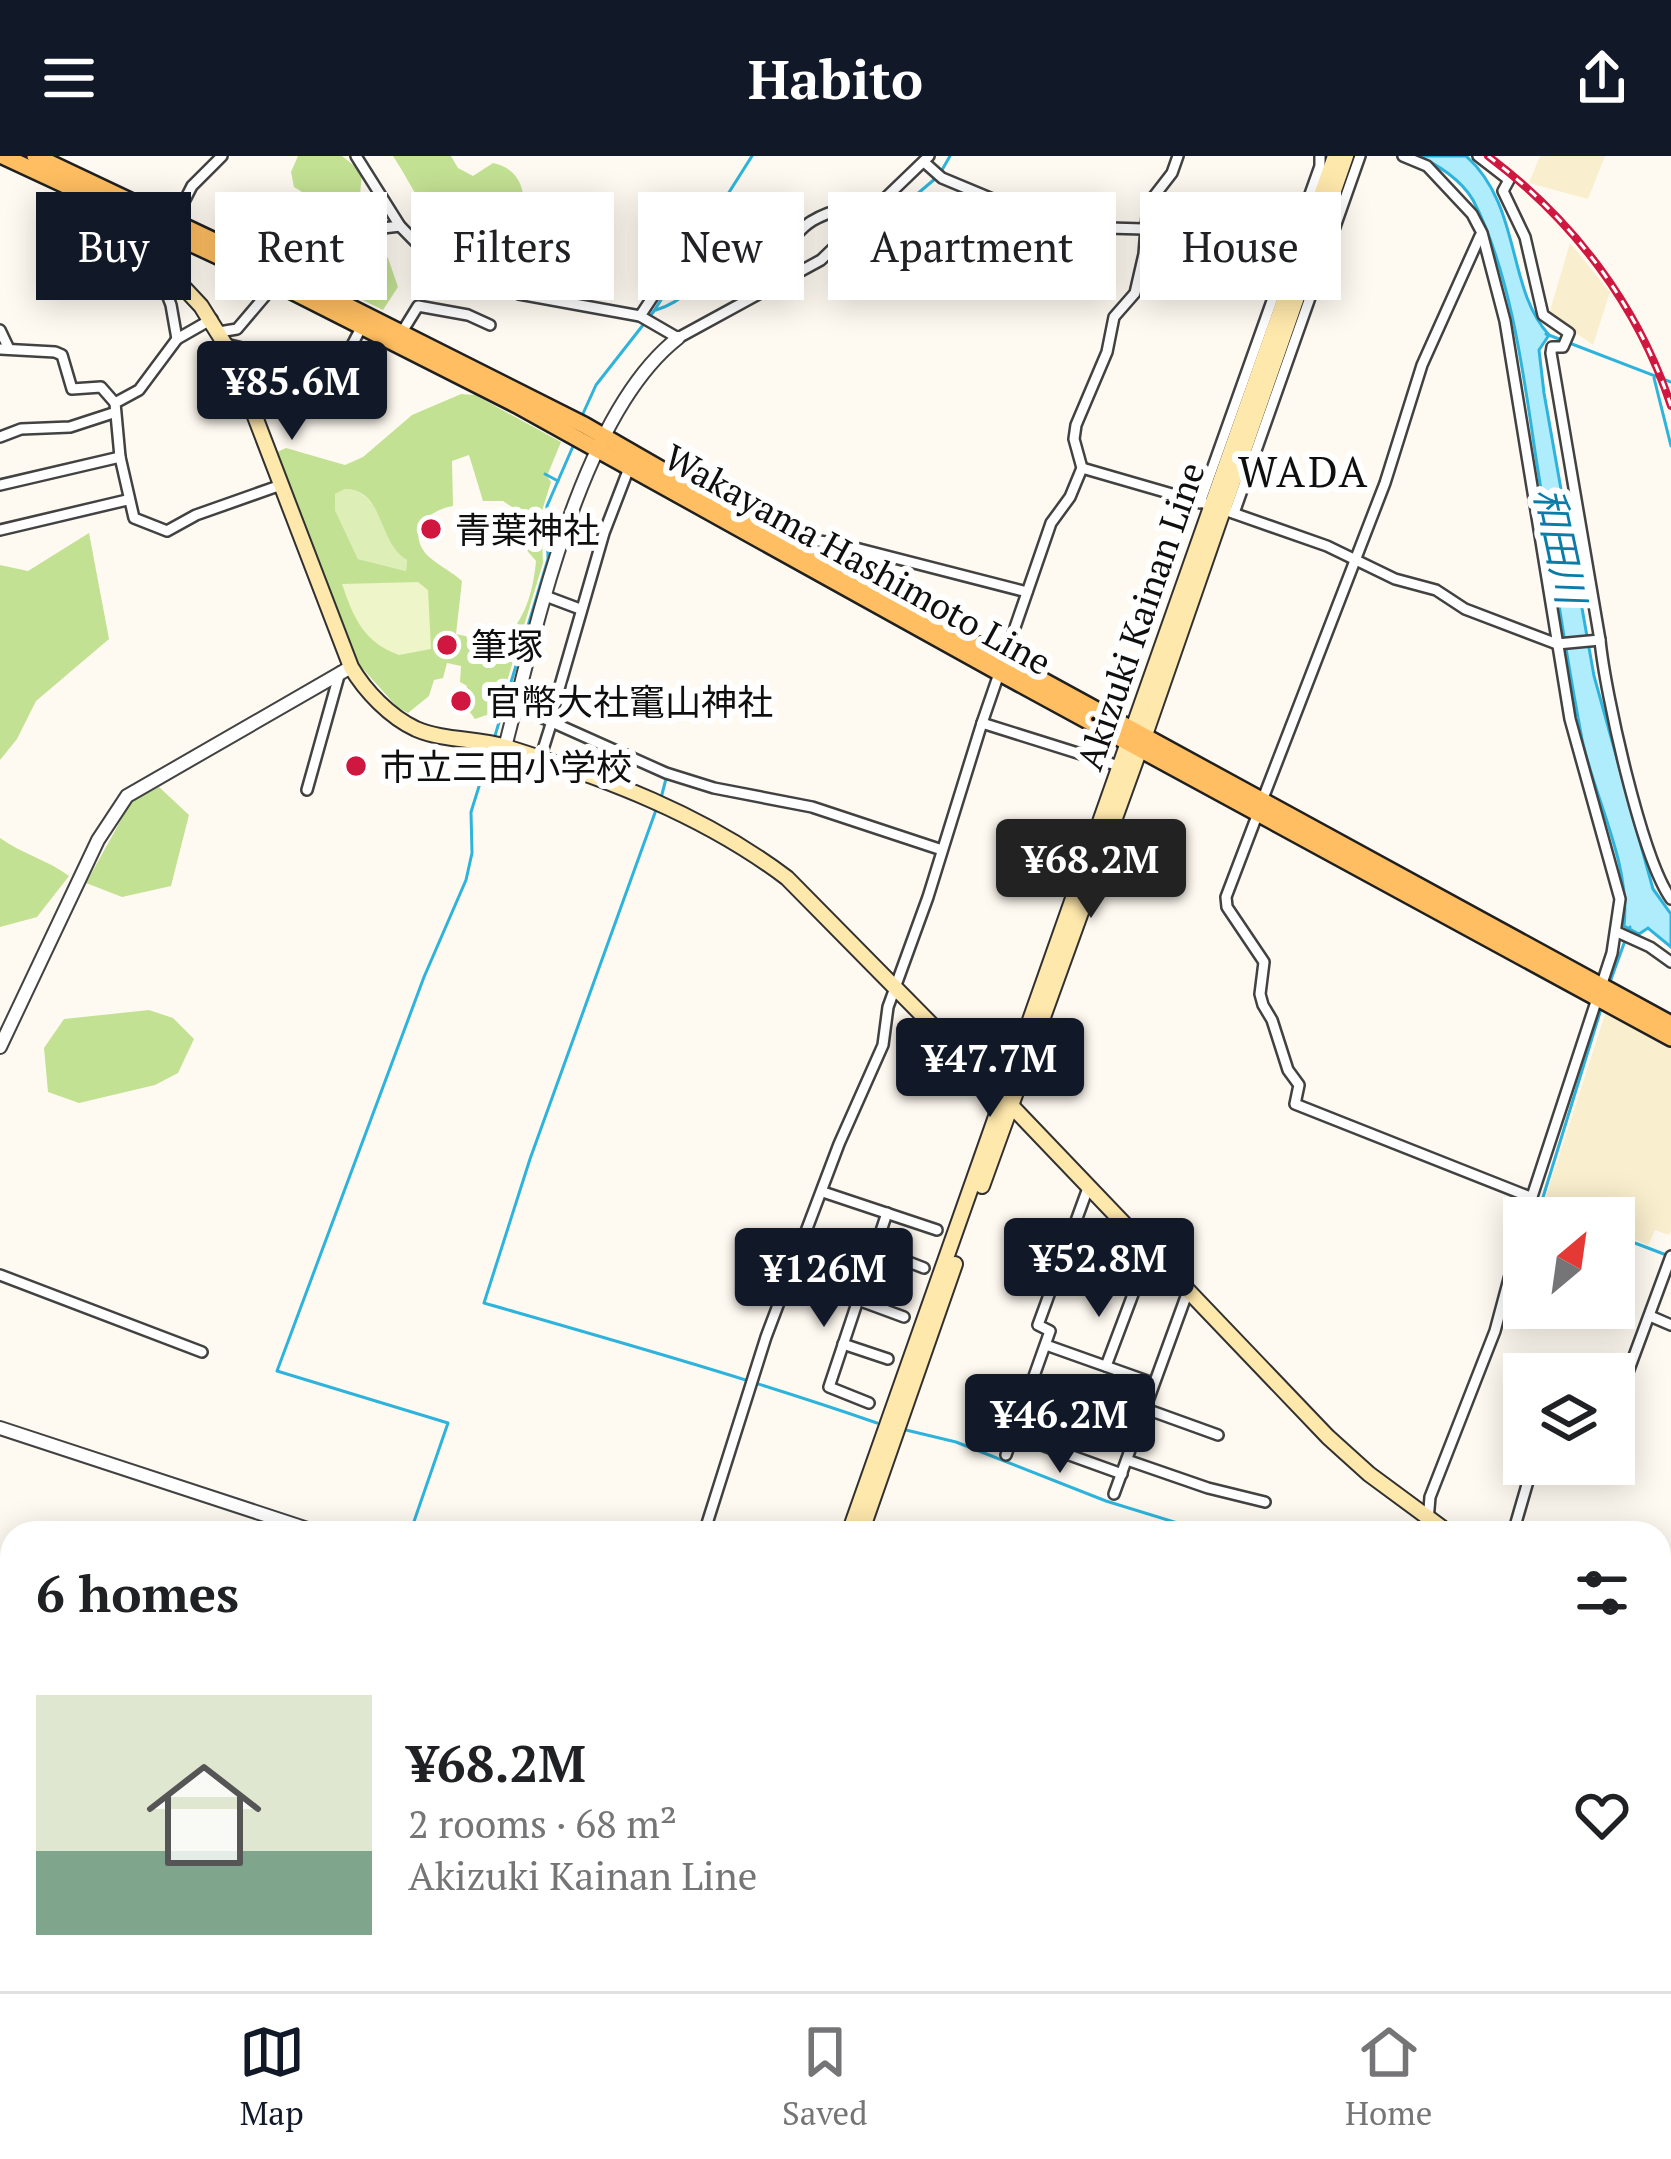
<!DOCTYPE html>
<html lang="en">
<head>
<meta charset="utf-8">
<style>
	body { margin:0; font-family:"PT Serif","Noto Sans JP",serif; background:#f2f2f2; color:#202124; height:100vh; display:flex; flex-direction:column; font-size:45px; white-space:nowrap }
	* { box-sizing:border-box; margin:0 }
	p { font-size:39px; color:#757577 }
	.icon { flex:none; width:66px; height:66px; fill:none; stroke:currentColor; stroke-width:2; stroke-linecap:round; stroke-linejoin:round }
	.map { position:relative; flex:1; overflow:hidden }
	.side { position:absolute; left:0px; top:1365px; width:1671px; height:471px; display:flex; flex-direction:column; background:#fff; border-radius:36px 36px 0 0; box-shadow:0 6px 30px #0003 }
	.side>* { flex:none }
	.top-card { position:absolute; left:36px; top:36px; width:1599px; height:108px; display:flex; gap:24px }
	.needle { width:78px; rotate:29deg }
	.controls { position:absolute; left:1503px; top:1041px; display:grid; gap:24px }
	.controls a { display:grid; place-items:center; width:132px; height:132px; border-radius:0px; background:#fff; box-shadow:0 6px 30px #0003; font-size:60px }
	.price { position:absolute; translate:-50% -102px; padding:0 27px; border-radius:12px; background:#111827; color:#fff; font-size:39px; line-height:78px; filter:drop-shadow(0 3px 6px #0008) }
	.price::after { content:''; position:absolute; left:50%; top:72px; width:36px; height:27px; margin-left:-18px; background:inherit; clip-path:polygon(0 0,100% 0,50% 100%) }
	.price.active { background:#222; color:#fff }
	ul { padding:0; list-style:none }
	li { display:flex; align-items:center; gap:36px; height:300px; padding:0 36px }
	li+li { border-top:3px solid #e0e0e0 }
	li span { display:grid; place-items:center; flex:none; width:336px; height:240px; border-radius:0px; color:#555 }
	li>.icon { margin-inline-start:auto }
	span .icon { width:144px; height:144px; fill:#fffc; stroke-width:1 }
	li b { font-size:51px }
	h2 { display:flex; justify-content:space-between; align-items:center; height:144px; padding:0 36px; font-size:51px }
	.pill { padding:0 42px; border-radius:0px; background:#fff; box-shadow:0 6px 30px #0003; font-size:42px; line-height:108px }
	.pill.active { background:#111827; color:#fff }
	header { display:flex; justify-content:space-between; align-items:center; height:156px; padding:0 36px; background:#111827; color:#fff; font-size:54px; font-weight:700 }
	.menu { display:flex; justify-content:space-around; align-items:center; height:168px; border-top:3px solid #e0e0e0; background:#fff; font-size:33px; color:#757577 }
	.menu a { display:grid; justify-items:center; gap:6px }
	.menu .active { color:#111827 }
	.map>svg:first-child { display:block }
	.farmland { fill:#f9eecd }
	.green { fill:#ddefb6 }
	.forest { fill:#c3e193; fill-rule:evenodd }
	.pitch { fill:#edf5c9 }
	.water { fill:#afedfd; stroke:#2eb4dc; stroke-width:3 }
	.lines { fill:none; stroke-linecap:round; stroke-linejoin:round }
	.stream { stroke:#2eb4dc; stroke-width:3 }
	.minor-casing { stroke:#424242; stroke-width:14 }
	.tertiary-casing { stroke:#424242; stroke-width:16 }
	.secondary-casing { stroke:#313131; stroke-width:18 }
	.primary-casing { stroke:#202020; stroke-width:20 }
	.minor { stroke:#fff; stroke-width:9 }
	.tertiary { stroke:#fff; stroke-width:12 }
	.secondary { stroke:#ffe8ac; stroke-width:14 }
	.primary { stroke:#ffbe61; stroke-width:15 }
	.rail-casing { stroke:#d0173f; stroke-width:8 }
	.rail { stroke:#fff; stroke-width:3; stroke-dasharray:9; stroke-linecap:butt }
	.poi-dot { fill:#d0173f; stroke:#fff; stroke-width:4.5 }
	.labels { text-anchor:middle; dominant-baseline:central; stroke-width:12; stroke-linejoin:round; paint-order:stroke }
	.poi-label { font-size:36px; fill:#0f0f0f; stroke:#fff; text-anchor:start }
	.street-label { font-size:36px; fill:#0f0f0f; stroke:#fff }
	.water-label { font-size:39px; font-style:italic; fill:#097da8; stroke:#fff }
	.quarter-label { font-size:42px; letter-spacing:3px; fill:#0f0f0f; stroke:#fff }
</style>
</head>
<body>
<header><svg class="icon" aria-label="menu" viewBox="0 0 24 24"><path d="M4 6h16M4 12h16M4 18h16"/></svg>Habito<svg class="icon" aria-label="share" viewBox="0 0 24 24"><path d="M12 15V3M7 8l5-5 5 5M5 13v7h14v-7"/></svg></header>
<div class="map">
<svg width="1671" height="1835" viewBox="0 0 1671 1835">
	<rect width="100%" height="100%" fill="#fffaf1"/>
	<g class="farmland">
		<path d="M1540,0H1605L1588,43L1529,27Z"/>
		<path d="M1570,87L1610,136L1593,189L1549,158Z"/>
		<path d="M1605,858L1671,891V1075L1669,1079L1655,1074L1648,1089L1614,1075V1062H1582L1544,1047Z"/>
	</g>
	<path class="green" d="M345,333C380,334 381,379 407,404L406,415L358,403L335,354V338Z"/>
	<g class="forest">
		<path d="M298,0H342L362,16L357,75L388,102L398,131L383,154L293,110L302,90L334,76C332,53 312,42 294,31L291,16Z"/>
		<path d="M393,0H451L458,12L473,20L493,7C519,12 526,34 524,58L512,70V105L536,128L530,132C451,126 430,57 393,0Z"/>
		<path d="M461,238L475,239L561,286L547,320L551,326L541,358L543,407L498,555L475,563L464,548L467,530L460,526L461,510L447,507L443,522L434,524L429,540L408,557L397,551L354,503L275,297L286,292L345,309L363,301L412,259ZM469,299L483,345H503L512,351L523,390L536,405C533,436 525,468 498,487L456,478L462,425C452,416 438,409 428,400C405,376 428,354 453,350L452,305ZM345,333C385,334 377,386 407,404L406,415L358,403L335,354V338Z"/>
		<path d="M89,377L109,483L36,545L17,583L0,604V409L28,415Z"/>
		<path d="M159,631L189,659L171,730L122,741L86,727L131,646Z"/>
		<path d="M0,682C22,698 48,704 69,720L37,761L0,771Z"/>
		<path d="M149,854L173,862L194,883L178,917L155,929L79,947L48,936L44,892L64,863Z"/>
	</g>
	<path class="pitch" d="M418,426L428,434L431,493L399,499C364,487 353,461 342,428Z"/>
	<path class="water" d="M1416,0H1466C1522,50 1506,132 1549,179L1539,194L1544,237L1594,520L1653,733L1671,758V791L1648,772L1639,778L1624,770C1631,708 1595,644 1582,583C1564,490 1551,396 1536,302C1524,221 1511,117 1473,44C1462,25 1437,7 1416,0Z"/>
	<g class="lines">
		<g class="stream">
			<path d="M942,14L950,0"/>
			<path d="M878,52L903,50L936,22"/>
			<path d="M814,68L849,56L868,53"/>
			<path d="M656,154C681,147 698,125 723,116C746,108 768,114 786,95"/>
			<path d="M1546,178L1671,226"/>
			<path d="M1654,222L1671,290"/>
			<path d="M581,262L596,229L654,155L752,0"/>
			<path d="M545,318L558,325"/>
			<path d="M494,583L548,403L547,350L574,288"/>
			<path d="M661,642L667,619"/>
			<path d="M656,654L530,1003L484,1147C616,1185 747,1222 877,1267"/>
			<path d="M1610,826L1630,771"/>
			<path d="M1569,1062L1540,1051L1601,853"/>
			<path d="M1614,1079L1669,1100"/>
			<path d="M906,1274L956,1286L1106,1345L1210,1377"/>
			<path d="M410,1377L448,1267L277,1215L424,821L466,724L472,697L471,656L491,592"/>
			<path d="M1671,1500V1505"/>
			<path d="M417,1824L420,1835"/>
		</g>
		<g class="minor-casing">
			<g id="minor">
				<path d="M356,0L400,70L435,106L519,138L640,160L678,182L821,104L929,0"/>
				<path d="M1403,0L1427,10L1472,58L1482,77L1505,165L1570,563L1620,743L1612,797L1525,1062"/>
				<path d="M1478,0L1509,24L1503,35L1525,81L1543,159L1569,177L1563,191H1552L1551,197L1600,484"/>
				<path d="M924,6L942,22L1026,57L1058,82L1102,87L1108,72L1144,73"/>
				<path d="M352,57L370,80L383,72L400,70"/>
				<path d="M173,67L192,30L222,0"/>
				<path d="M160,109L158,115L171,149L177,183"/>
				<path d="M640,160L689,86C721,104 752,118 784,91C794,83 801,71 812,65C834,52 859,49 884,45"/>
				<path d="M212,163L177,183L139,234L115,247L120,301L134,362L167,375L196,359L281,329"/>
				<path d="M0,174L9,193"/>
				<path d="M219,176L237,173L276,127"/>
				<path d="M402,176L418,150L468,159L490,169"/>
				<path d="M226,188L344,217L350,193L362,170"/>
				<path d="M0,193L55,196L62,199L72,233L101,231L115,247"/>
				<path d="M0,281L21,273L70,271L113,257"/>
				<path d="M1082,312L1210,349L1327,390L1395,423L1436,434L1465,453L1557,488L1600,484C1605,537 1642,703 1671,743"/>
				<path d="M0,329L120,301"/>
				<path d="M1200,347L1320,10V0"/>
				<path d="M1234,357L1360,0"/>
				<path d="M0,374L127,344"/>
				<path d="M805,394L812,384L840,388L1027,436"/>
				<path d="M548,441L580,453"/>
				<path d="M516,550L666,617L714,632L812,651L942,694"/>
				<path d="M550,564L604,377L629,312"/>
				<path d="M982,567L1119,610"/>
				<path d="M540,603L552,565"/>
				<path d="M307,634L340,516"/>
				<path d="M1262,645L1385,327L1422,209L1480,80"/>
				<path d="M1258,657L1226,741L1227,751L1264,806L1260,838L1263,849L1272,864L1288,914L1299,929L1295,948L1530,1041"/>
				<path d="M1617,776L1650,791L1671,806"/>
				<path d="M823,1036L937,1074"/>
				<path d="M875,1093L924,1112"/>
				<path d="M0,1119L202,1196"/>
				<path d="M858,1144L904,1161"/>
				<path d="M1650,1160L1671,1169"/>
				<path d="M843,1188L888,1203"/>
				<path d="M1046,1189L1153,1227"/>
				<path d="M1106,1210L1135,1133"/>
				<path d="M1030,1234L1138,1272"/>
				<path d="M869,1247L829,1231L887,1057"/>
				<path d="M1146,1253L1218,1279"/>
				<path d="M1614,1254L1671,1100"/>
				<path d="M1014,1279L1122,1318"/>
				<path d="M1006,1299L1050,1175L1038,1169L1088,1032"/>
				<path d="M1127,1304L1208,1332L1265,1346"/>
				<path d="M1114,1338L1188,1135"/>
				<path d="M704,1377L766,1181L839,988L883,889L888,851L928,741L982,567L1051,367L1070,341L1082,312L1074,283L1076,269L1107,196L1114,161L1135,137L1144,98L1148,48L1172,17L1178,0"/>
				<path d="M1427,1377L1430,1341L1495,1175L1524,1067"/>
				<path d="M1513,1377L1533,1308"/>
				<path d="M1080,1824L1087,1831L1086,1835"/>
				<path d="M772,1835L775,1824"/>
				<path d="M1256,1835L1260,1824"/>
			</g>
		</g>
		<g class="tertiary-casing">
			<g id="tertiary">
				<path d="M505,591C536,473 580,258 678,182"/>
				<path d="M0,891L98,684L127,640L351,511"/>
				<path d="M0,1272L320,1377"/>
				<path d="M0,1723L12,1727"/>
				<path d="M1659,1791L1671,1795"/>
				<path d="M302,1824L316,1835"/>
			</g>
		</g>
		<g class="secondary-casing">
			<g id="secondary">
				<path d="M146,56L142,87L201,150L231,198L351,511C365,535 390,561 416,573C444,585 477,582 506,591C605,622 704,659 787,722L1002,940L1328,1281L1369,1318L1449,1377"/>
				<path d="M982,1030L1145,579L1346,0"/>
				<path d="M849,1377L1335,0"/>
				<path d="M861,1377L955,1108"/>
				<path d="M1659,1552L1671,1562"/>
				<path d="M687,1835L691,1824"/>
				<path d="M699,1835L703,1824"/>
			</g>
		</g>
		<g class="primary-casing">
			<g id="primary">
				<path d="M3,0L276,127L517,249L1000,517L1671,882"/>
				<path d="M35,0L282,117L584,269L749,364L1671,868"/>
			</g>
		</g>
		<use href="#minor" class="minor"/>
		<use href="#tertiary" class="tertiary"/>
		<use href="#secondary" class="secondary"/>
		<use href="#primary" class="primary"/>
		<g class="rail-casing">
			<path id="rail" d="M1488,0C1573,64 1638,149 1671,250"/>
		</g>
		<use href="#rail" class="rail"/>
	</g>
	<g class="poi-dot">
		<circle cx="431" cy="373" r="12"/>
		<circle cx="447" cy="489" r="12"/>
		<circle cx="461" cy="545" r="12"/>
		<circle cx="356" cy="610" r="12"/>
	</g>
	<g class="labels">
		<g class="poi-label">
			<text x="455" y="373">青葉神社</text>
			<text x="471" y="489">筆塚</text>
			<text x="485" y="545">官幣大社竃山神社</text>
			<text x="380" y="610">市立三田小学校</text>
		</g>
		<g class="street-label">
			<text transform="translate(858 403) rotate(29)">Wakayama Hashimoto Line</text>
			<text transform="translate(1140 460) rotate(-71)">Akizuki Kainan Line</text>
		</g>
		<g class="water-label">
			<text transform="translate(1561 389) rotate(78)">和田川</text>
		</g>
		<g class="quarter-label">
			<text x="1304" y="315">WADA</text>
		</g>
	</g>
</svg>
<div class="controls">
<a><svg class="needle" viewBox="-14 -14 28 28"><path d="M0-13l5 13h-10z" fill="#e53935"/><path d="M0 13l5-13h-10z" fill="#757577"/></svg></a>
<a><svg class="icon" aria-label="layers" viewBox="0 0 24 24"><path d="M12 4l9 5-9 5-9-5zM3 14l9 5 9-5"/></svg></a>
</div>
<b class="price" style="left:292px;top:287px">¥85.6M</b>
<b class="price active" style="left:1091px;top:765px">¥68.2M</b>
<b class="price" style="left:990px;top:964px">¥47.7M</b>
<b class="price" style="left:1099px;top:1164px">¥52.8M</b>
<b class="price" style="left:824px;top:1174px">¥126M</b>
<b class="price" style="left:1060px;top:1320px">¥46.2M</b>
<div class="top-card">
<a class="pill active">Buy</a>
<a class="pill">Rent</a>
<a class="pill">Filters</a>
<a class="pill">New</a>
<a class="pill">Apartment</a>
<a class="pill">House</a>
</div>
<section class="side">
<h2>6 homes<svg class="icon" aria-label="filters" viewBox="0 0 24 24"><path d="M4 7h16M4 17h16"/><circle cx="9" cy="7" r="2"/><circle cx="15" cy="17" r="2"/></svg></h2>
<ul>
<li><span style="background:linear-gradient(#dfe7d0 65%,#7fa58c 0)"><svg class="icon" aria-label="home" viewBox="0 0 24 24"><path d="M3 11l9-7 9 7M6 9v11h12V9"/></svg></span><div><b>¥68.2M</b><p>2 rooms · 68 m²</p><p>Akizuki Kainan Line</p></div><svg class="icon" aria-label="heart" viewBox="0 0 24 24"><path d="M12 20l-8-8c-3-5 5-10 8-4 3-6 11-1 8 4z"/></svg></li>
</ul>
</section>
</div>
<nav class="menu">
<a class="active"><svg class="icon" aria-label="map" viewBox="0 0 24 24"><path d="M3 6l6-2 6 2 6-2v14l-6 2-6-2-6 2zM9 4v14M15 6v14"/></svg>Map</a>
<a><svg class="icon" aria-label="saved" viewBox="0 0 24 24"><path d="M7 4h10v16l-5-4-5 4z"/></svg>Saved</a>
<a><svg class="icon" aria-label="home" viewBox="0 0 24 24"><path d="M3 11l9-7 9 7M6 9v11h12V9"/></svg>Home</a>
</nav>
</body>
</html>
